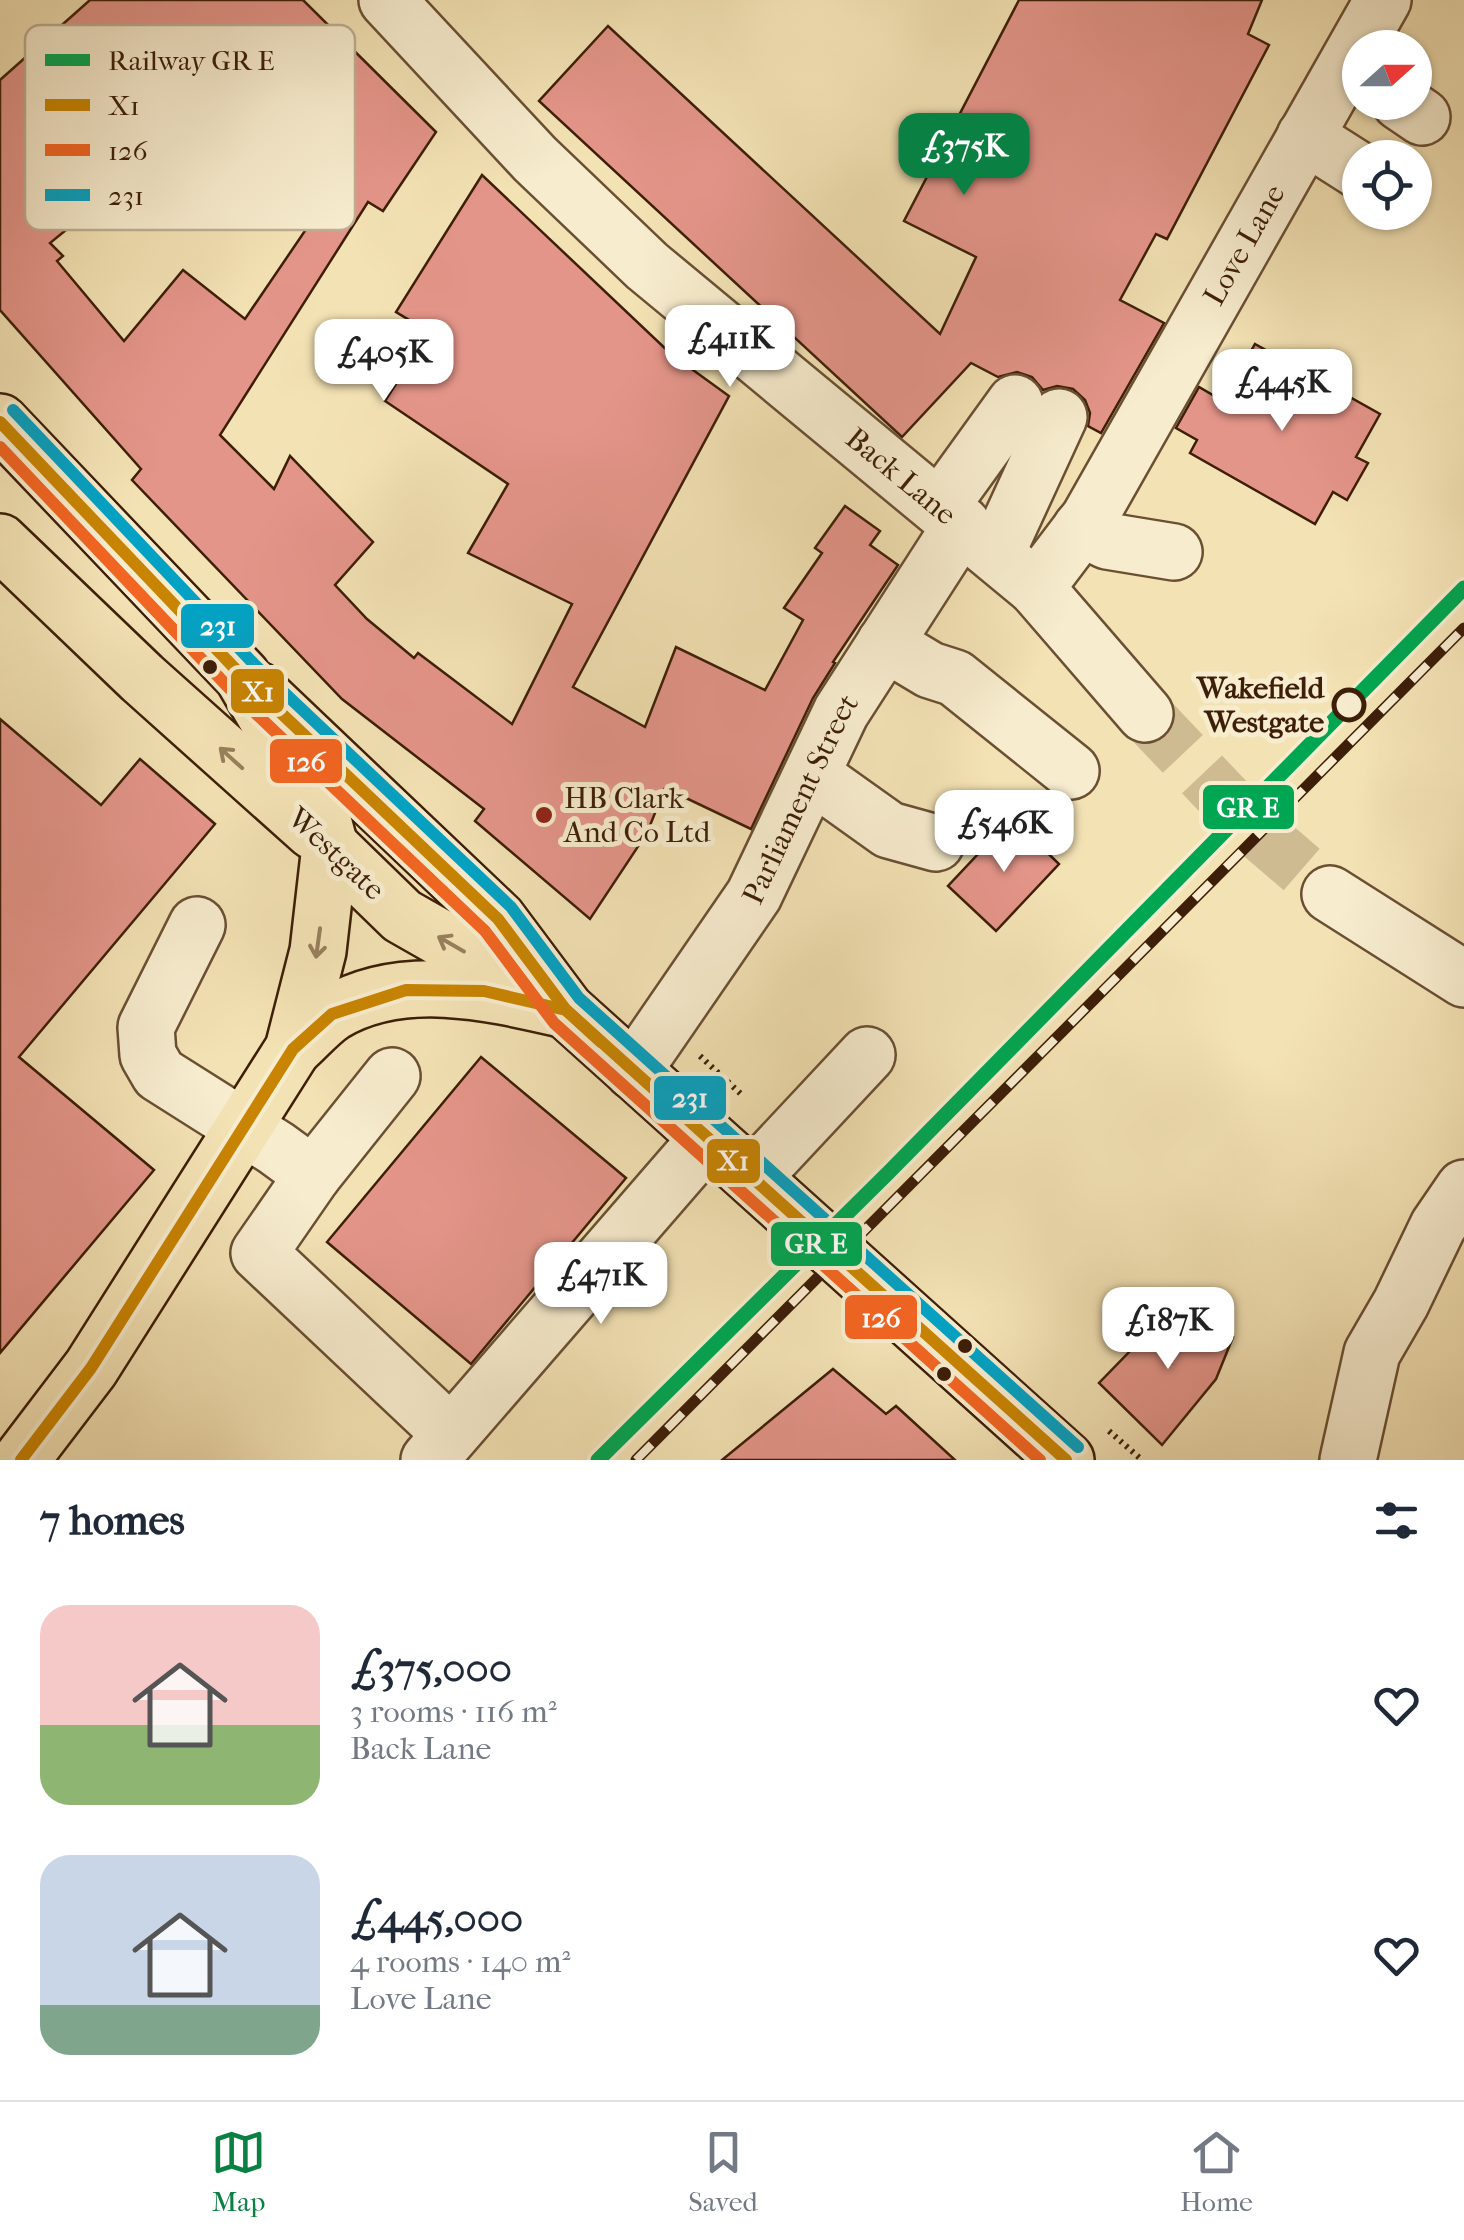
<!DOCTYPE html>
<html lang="en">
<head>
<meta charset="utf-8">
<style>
	body { margin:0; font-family:"IM FELL French Canon",serif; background:#f2f2f3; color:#1f2937; height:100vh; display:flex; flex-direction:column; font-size:38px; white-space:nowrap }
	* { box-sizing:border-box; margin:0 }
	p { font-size:32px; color:#747a83 }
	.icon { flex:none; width:55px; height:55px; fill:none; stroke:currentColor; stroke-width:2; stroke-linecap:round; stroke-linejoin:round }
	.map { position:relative; height:1460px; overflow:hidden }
	.details { display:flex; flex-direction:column; background:#fff; flex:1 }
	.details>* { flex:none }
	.needle { width:65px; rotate:69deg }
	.fabs { position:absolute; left:1342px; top:30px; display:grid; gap:20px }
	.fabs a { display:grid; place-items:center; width:90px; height:90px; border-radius:50%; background:#fff; box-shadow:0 2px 8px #0004; font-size:50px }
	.price { position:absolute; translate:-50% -85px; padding:0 22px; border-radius:20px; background:#fff; color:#222; font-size:32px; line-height:65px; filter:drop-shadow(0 2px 5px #0008) }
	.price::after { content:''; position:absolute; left:50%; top:60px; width:30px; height:22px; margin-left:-15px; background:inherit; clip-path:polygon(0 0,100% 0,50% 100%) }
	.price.active { background:#0b8043; color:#fff }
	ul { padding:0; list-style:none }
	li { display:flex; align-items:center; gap:30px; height:250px; padding:0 40px }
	li span { display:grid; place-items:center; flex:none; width:280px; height:200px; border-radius:30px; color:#555 }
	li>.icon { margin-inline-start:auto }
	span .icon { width:120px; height:120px; fill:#fffc; stroke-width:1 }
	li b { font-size:42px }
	h2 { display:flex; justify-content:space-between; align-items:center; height:120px; padding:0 40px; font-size:42px }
	.dock { display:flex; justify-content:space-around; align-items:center; height:140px; border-top:2px solid #e0e1e3; background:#fff; font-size:28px; color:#747a83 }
	.dock a { display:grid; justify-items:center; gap:5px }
	.dock .active { color:#0b8043 }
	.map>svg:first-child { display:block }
	.building { fill:#e49589; stroke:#3d1e08; stroke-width:2.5; fill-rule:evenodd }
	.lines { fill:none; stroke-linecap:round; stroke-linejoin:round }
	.minor-tunnel { stroke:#cfbb92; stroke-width:55; stroke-dasharray:55 28; stroke-linecap:butt }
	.minor-casing { stroke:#6a4f33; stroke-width:60 }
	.major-casing { stroke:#3d1e08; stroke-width:60 }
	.highway-casing { stroke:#3d1e08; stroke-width:60 }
	.path { stroke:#3d1e08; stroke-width:6; stroke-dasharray:2.5 5; stroke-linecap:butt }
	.minor { stroke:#f7ecce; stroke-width:55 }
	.major { stroke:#f3e2b4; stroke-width:55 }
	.highway { stroke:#f3e2b4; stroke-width:55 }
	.rail-casing { stroke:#3d1e08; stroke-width:11 }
	.rail { stroke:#f7ecce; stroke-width:8; stroke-dasharray:22; stroke-linecap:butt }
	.bus-1-casing { stroke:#f7ecce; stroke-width:20 }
	.bus-2-casing { stroke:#f7ecce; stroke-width:20 }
	.bus-3-casing { stroke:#f7ecce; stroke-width:20 }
	.bus-1 { stroke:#c88402; stroke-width:12 }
	.bus-2 { stroke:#f26522; stroke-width:12 }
	.bus-3 { stroke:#03a2c4; stroke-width:12 }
	.rail-1-casing { stroke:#f7ecce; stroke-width:22 }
	.rail-1 { stroke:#00a651; stroke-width:15 }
	.oneway { stroke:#98805e }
	.bus-dot { fill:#3d1e08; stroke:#f7ecce; stroke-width:4 }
	.stop-dot { fill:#f7ecce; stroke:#3d1e08; stroke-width:5 }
	.poi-dot { fill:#8f2418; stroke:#f7ecce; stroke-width:4 }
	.labels { text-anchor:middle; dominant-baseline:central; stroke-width:10; stroke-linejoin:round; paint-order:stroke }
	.street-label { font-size:30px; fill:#3d1e08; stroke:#f7ecce }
	.stop-label { font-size:30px; font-weight:bold; fill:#3d1e08; stroke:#f7ecce; text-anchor:end }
	.poi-label { font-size:30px; fill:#3d1e08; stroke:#f7ecce; text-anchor:start }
	.key { fill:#f7ecce; stroke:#bfae93; stroke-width:2.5 }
	.key-label { font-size:28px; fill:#3d1e08 }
	.line-badge { stroke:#f7ecce; stroke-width:4 }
	.badge-label { font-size:28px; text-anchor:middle; font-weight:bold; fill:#fff }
</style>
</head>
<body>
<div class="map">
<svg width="1464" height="1460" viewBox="0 0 1464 1460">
	<rect width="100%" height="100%" fill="#f3e2b4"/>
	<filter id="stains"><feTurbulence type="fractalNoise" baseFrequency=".002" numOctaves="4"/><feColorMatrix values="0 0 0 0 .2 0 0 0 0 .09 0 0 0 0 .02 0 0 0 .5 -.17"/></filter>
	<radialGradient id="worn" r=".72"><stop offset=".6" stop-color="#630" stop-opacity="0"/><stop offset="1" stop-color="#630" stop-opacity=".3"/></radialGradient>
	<g class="building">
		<path d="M90,0H303L436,132L383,211L368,202L220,435L274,489L290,456L373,542L335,585L367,619L414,658L418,653L512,724L572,604L468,553L508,484L385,401L429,332L396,312L482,175L671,354L729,396L573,687L645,727L676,647L765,690L803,620L784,608L822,553L815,548L845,506L880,531L870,545L898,565L833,662L835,663L813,698L751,829L665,788L647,833L590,919L475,821L484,809L342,699L132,480L141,469L0,310V80ZM272,118L347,169L245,319L183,270L124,341L57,261L63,256L50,243L180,137L228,187Z"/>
		<path d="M1019,0H1262L1248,34L1269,45L1167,239L1156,234L1120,300L1164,323L1101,433L1088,426L1090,413L1085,400L1073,389L1057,386L1043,390L1032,377L1017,372L998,377L971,363L902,437L539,101L608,26L940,334L976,257L904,221Z"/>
		<path d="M1255,344L1380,414L1356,457L1368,463L1347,500L1333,492L1315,524L1190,453L1197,440L1176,428L1199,387L1223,401Z"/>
		<path d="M0,719L101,805L140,759L215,824L19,1057L154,1170L0,1353Z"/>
		<path d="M1012,818L1059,864L996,931L948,886Z"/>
		<path d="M481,1057L626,1178L471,1364L327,1242Z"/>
		<path d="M1174,1306L1233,1337L1216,1379L1162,1445L1099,1383Z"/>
		<path d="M833,1369L886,1414L896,1406L955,1460H722Z"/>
	</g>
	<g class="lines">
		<path class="minor-tunnel" d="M1145,714L1250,825L1330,894"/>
		<g class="minor-casing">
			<g id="minor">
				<path id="s1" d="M387,0L535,159L647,266L1036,588L1145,714"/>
				<path d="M1400,102L1422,117"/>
				<path d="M1305,136L1360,171"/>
				<path d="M940,507L1015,403"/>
				<path d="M1081,528L1107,541L1174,552"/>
				<path d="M996,554L1059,417"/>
				<path id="s2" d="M1036,588L1089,518L1383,0"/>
				<path d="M885,643L930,670L955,678L1071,771"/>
				<path d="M812,775L889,830L936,843"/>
				<path d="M1330,894L1464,979"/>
				<path d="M197,925L146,1027L148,1055L159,1074L276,1148L313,1175L259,1253L451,1434"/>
				<path id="s3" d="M633,1071L754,895L841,712L962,524"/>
				<path d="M313,1175L392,1076"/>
				<path d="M753,1177L867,1055"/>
				<path d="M429,1460L708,1138"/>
				<path d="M1348,1460L1372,1353L1401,1303L1438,1226L1464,1188"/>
			</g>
		</g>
		<g class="major-casing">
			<g id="major">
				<path d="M256,689L498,919L566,1010L1066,1460"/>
				<path d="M330,846L402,916L546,998"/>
			</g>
		</g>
		<g class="highway-casing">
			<g id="highway">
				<path d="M0,422L242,676L320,809L330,846L318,951L293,1049L91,1368L21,1460"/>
				<path d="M0,542L142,678L313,831"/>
				<path d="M293,1049C306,1038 319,1022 333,1013C403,971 492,993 566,1010"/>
			</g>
		</g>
		<g class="path">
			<path d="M700,1056L742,1095"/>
			<path d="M1109,1431L1142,1460"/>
		</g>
		<use href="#minor" class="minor"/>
		<use href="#major" class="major"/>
		<use href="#highway" class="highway"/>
		<g class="rail-casing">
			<path id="rail" d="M636,1460L1464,628"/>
		</g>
		<use href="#rail" class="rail"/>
		<g class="bus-1-casing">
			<g id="bus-1">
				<path d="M0,422L242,676L498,919L566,1010L1066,1460"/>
				<path d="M21,1460L91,1368L293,1049L332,1014L406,990L484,991L566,1010L601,1042"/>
			</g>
		</g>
		<g class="bus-2-casing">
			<path id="bus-2" d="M0,447L230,689L485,931L554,1023L1040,1460"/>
		</g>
		<g class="bus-3-casing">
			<path id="bus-3" d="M13,410L254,664L511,907L579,998L1078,1447"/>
		</g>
		<use href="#bus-1" class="bus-1"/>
		<use href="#bus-2" class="bus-2"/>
		<use href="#bus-3" class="bus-3"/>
		<g class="rail-1-casing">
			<path id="rail-1" d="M598,1460L889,1172L1464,588"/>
		</g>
		<use href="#rail-1" class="rail-1"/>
	</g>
	<defs><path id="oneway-shaft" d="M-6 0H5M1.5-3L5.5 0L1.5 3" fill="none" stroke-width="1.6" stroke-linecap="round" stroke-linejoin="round" transform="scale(2.5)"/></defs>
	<g class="oneway">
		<use href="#oneway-shaft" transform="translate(231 758) rotate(-138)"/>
		<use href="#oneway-shaft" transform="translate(318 943) rotate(98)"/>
		<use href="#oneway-shaft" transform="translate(451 944) rotate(-150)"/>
	</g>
	<g class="bus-dot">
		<circle cx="210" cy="667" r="9"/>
		<circle cx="965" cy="1346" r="9"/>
		<circle cx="944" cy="1374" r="9"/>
	</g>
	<circle class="stop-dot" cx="1349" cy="705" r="15"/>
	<circle class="poi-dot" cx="544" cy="815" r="10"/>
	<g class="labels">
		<g class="street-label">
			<text stroke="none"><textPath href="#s2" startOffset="402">Love Lane</textPath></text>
			<text stroke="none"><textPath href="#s1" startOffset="702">Back Lane</textPath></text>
			<text stroke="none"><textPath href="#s3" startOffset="320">Parliament Street</textPath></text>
			<text transform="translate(336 854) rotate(43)">Westgate</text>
		</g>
		<g class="stop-label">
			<text x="1324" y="688">Wakefield<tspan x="1324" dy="34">Westgate</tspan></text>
		</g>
		<g class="poi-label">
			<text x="564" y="798">HB Clark<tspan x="564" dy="34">And Co Ltd</tspan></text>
		</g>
	</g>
	<rect x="25" y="25" width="330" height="205" rx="15" class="key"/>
	<rect x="45" y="54" width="45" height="12" fill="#00a651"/>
	<rect x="45" y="99" width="45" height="12" fill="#c88402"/>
	<rect x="45" y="144" width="45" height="12" fill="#f26522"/>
	<rect x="45" y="189" width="45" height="12" fill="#03a2c4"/>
	<g class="key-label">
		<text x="108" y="70">Railway GR E</text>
		<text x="108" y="115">X1</text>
		<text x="108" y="160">126</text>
		<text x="108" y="205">231</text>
	</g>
	<g class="line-badge">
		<rect x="179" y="602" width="77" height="48" rx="10" fill="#03a2c4"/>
		<rect x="229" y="667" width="57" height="48" rx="10" fill="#c88402"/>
		<rect x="268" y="737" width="76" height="48" rx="10" fill="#f26522"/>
		<rect x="1201" y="783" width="95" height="48" rx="10" fill="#00a651"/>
		<rect x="652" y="1074" width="76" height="48" rx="10" fill="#03a2c4"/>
		<rect x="705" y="1137" width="57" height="48" rx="10" fill="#c88402"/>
		<rect x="769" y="1220" width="95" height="48" rx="10" fill="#00a651"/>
		<rect x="843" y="1293" width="76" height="48" rx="10" fill="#f26522"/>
	</g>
	<g class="badge-label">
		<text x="218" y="635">231</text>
		<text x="258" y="701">X1</text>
		<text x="306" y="771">126</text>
		<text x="1248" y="817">GR E</text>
		<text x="690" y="1107">231</text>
		<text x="733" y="1170">X1</text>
		<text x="816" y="1253">GR E</text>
		<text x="881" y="1327">126</text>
	</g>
	<rect width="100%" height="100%" filter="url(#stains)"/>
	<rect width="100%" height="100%" fill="url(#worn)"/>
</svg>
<div class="fabs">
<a><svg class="needle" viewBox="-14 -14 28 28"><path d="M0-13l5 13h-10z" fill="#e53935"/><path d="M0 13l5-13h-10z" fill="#747a83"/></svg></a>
<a><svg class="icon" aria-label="locate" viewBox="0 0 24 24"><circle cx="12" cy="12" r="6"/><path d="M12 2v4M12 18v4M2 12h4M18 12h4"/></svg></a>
</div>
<b class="price active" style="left:964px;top:198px">£375K</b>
<b class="price" style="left:730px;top:390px">£411K</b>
<b class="price" style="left:384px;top:404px">£405K</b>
<b class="price" style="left:1282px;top:434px">£445K</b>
<b class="price" style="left:1004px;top:875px">£546K</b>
<b class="price" style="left:601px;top:1327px">£471K</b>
<b class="price" style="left:1168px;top:1372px">£187K</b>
</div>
<section class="details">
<h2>7 homes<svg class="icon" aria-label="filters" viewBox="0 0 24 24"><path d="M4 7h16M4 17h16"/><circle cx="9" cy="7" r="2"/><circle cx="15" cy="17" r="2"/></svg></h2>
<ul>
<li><span style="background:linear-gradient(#f6c9c9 60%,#8fb573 0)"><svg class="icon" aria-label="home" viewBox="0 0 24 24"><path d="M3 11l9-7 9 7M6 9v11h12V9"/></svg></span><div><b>£375,000</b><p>3 rooms · 116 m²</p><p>Back Lane</p></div><svg class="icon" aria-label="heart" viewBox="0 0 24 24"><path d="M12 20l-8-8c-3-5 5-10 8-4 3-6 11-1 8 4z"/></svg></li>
<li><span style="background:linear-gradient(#c9d6e8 75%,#7fa58c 0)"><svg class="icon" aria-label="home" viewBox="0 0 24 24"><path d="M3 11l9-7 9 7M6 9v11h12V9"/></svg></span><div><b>£445,000</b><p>4 rooms · 140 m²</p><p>Love Lane</p></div><svg class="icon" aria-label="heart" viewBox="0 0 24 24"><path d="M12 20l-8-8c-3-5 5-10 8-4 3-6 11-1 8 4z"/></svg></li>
</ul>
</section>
<nav class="dock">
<a class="active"><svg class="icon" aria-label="map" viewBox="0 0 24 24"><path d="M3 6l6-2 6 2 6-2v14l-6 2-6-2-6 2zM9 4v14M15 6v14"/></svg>Map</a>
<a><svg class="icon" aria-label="saved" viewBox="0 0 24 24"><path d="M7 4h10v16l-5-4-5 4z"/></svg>Saved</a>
<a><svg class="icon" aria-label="home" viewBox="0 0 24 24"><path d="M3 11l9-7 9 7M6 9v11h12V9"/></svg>Home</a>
</nav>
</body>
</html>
